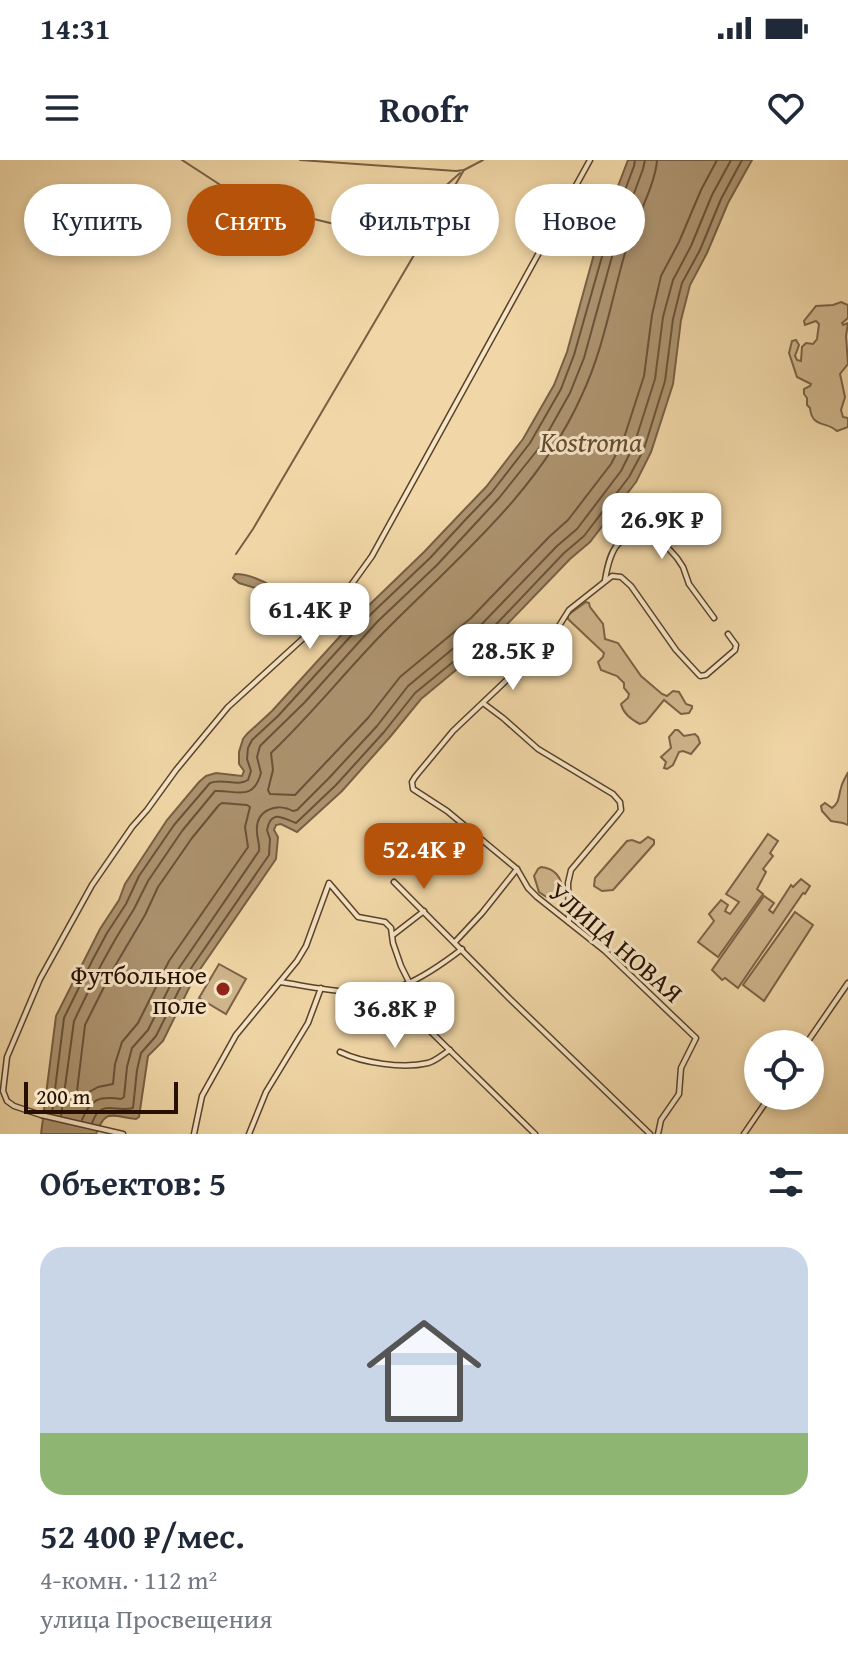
<!DOCTYPE html>
<html lang="ru">
<head>
<meta charset="utf-8">
<style>
	body { margin:0; font-family:"Gentium Book Plus",serif; background:#f6f6f7; color:#1f2937; height:100vh; display:flex; flex-direction:column; font-size:30px; white-space:nowrap }
	* { box-sizing:border-box; margin:0 }
	p { font-size:26px; color:#747a83 }
	.icon { flex:none; width:44px; height:44px; fill:none; stroke:currentColor; stroke-width:2; stroke-linecap:round; stroke-linejoin:round }
	.map { position:relative; height:974px; overflow:hidden }
	.side { display:flex; flex-direction:column; background:#fff; flex:1 }
	.side>* { flex:none }
	.guide { position:absolute; left:24px; top:24px; width:800px; height:72px; display:flex; gap:16px }
	.tools { position:absolute; left:744px; top:870px; display:grid; gap:16px }
	.tools a { display:grid; place-items:center; width:80px; height:80px; border-radius:50%; background:#fff; box-shadow:0 4px 12px #0003; font-size:40px }
	.scale { position:absolute; left:24px; bottom:20px; width:154px; box-sizing:border-box; padding-left:8px; border:4px solid #271001; border-top:0; font-size:22px; line-height:28px; white-space:nowrap; color:#271001; -webkit-text-stroke:6px #f6e5c6; paint-order:stroke }
	.price { position:absolute; translate:-50% -68px; padding:0 18px; border-radius:16px; background:#fff; color:#222; font-size:26px; line-height:52px; filter:drop-shadow(0 2px 4px #0008) }
	.price::after { content:''; position:absolute; left:50%; top:48px; width:24px; height:18px; margin-left:-12px; background:inherit; clip-path:polygon(0 0,100% 0,50% 100%) }
	.price.selected { background:#b45309; color:#fff }
	ul { padding:0; list-style:none }
	li { display:grid; align-content:center; gap:16px; height:424px; padding:0 40px }
	li+li { border-top:2px solid #e0e1e3 }
	li span { display:grid; place-items:center; height:248px; border-radius:24px; color:#555 }
	li>.icon { margin-inline-start:auto }
	span .icon { width:144px; height:144px; fill:#fffc; stroke-width:1 }
	li b { font-size:34px }
	h2 { display:flex; justify-content:space-between; align-items:center; height:96px; padding:0 40px; font-size:34px }
	.tag { padding:0 28px; border-radius:36px; background:#fff; box-shadow:0 4px 12px #0003; font-size:28px; line-height:72px }
	.tag.selected { background:#b45309; color:#fff }
	.status { display:flex; justify-content:space-between; align-items:center; height:56px; padding:0 40px; background:#fff; direction:ltr }
	.status svg { height:22px; fill:currentColor }
	header { display:flex; justify-content:space-between; align-items:center; height:104px; padding:0 40px; background:#fff; font-size:36px; font-weight:800 }
	.map>svg:first-child { display:block }
	.green { fill:#cfb58b; stroke:#7b6246; stroke-width:2 }
	.water { fill:#ac936f; stroke:#775f43; stroke-width:2 }
	.lines { fill:none; stroke-linecap:round; stroke-linejoin:round }
	.shore { stroke:#6a5238; stroke-width:2 }
	.stream { stroke:#775f43; stroke-width:2 }
	.street-casing { stroke:#5a422a; stroke-width:7 }
	.street { stroke:#f6e5c6; stroke-width:4 }
	.poi-dot { fill:#8f2418; stroke:#f6e5c6; stroke-width:3 }
	.labels { text-anchor:middle; dominant-baseline:central; stroke-width:6; stroke-linejoin:round; paint-order:stroke }
	.street-label { font-size:26px; fill:#271001; stroke:#f6e5c6 }
	.poi-label { font-size:26px; fill:#271001; stroke:#f6e5c6; text-anchor:end }
	.water-label { font-size:28px; font-style:italic; fill:#634b32; stroke:#f6e5c6 }
</style>
</head>
<body>
<div class="status"><b>14:31</b><svg viewBox="0 0 49 12"><path d="M0 12V9h3v3zM5 12V6h3v6zM10 12V3h3v9zM15 12V0h3v12zM26 1h20v11H26zM47 4h2v5h-2z"/></svg></div>
<header><svg class="icon" aria-label="menu" viewBox="0 0 24 24"><path d="M4 6h16M4 12h16M4 18h16"/></svg>Roofr<svg class="icon" aria-label="heart" viewBox="0 0 24 24"><path d="M12 20l-8-8c-3-5 5-10 8-4 3-6 11-1 8 4z"/></svg></header>
<div class="map">
<svg width="848" height="974" viewBox="0 0 848 974">
	<rect width="100%" height="100%" fill="#f1d7a7"/>
	<filter id="stains"><feTurbulence type="fractalNoise" baseFrequency=".0025" numOctaves="4"/><feColorMatrix values="0 0 0 0 .2 0 0 0 0 .09 0 0 0 0 .02 0 0 0 .5 -.17"/></filter>
	<radialGradient id="worn" r=".72"><stop offset=".6" stop-color="#630" stop-opacity="0"/><stop offset="1" stop-color="#630" stop-opacity=".3"/></radialGradient>
	<g class="green">
		<path d="M841,142L848,145V158L842,163L843,165L848,163L846,176L848,204L840,214L845,237L841,250L843,257L848,258V267L837,271C826,261 812,268 810,248L807,245V238L804,234V229L810,226L811,224L797,217L789,193L792,181L796,180L799,185L795,196L797,200L801,201L802,187L806,183L813,184L817,179L819,164L816,161L805,165L804,161L816,146L833,145Z"/>
		<path d="M586,442L589,443L590,447L603,464L605,479L618,483L641,516L662,534L667,536L673,531L679,532L686,544L692,546V548L689,553L681,554L664,540L646,562L640,564C632,560 623,553 621,544L628,538L629,534L624,528V523L617,516L601,510L598,502L603,497L604,493L568,459V455Z"/>
		<path d="M675,570H678L684,576L695,574L698,577L700,583L691,594L683,591L679,592L673,605L667,609L664,608L666,602L661,597L671,588L669,577Z"/>
		<path d="M848,612V665L843,663L831,661L822,651L821,646L825,643L832,648C840,642 838,637 841,628C842,622 846,617 848,612Z"/>
		<path d="M768,674L778,681L770,693L773,696L763,709L766,712L757,729L763,734L718,797L698,782L714,761L709,754L721,740L728,745L725,751L730,754L739,742L726,734Z"/>
		<path d="M648,677L654,680V684L613,730L602,731L594,726L595,718L627,681L632,680L640,683Z"/>
		<path d="M541,707C554,708 562,717 562,730L557,735L548,738L539,732L534,716L538,709Z"/>
		<path d="M801,719L810,726L805,734L803,733L738,828L725,818L722,820L712,810L764,736L774,743L769,750L773,753L791,725L793,727Z"/>
		<path d="M795,752L813,765L764,841L743,825Z"/>
		<path d="M219,804L246,819L226,854L199,838Z"/>
	</g>
	<g class="water">
		<path d="M628,0H752L728,43L707,93L690,125L681,160L673,224L651,292L636,322L590,382L570,399L491,481L421,539L390,577L342,631L297,672L281,664L276,665L274,670L278,677L276,699L194,818L163,881L148,896L139,957L136,959C111,956 106,948 96,974H41L56,856L100,769L119,740L125,724L167,660L199,622L206,616L216,613L242,616L244,611L239,604V592L243,579L247,574L272,551L364,450L424,392L462,352L486,327L523,279L554,225L567,192L599,76Z"/>
		<path d="M235,414C261,414 287,436 306,453L305,459H298L262,430L239,423L233,418Z"/>
	</g>
	<g class="lines">
		<g class="shore">
			<path d="M657,0C656,23 635,62 627,86C612,136 604,189 581,237C538,333 455,400 383,473C345,512 311,555 271,593L273,610L268,630L270,634L295,635L368,558L400,517L471,458L549,377L568,360L611,304L623,281L644,216L652,155L661,116L679,82L701,30L717,0"/>
			<path d="M222,643L247,645L250,647L245,667L248,687L169,801L138,863L122,882L115,904L113,924L98,927L82,936L79,935L77,931L85,865L112,811L145,755L158,727L192,678L219,645Z"/>
			<path d="M52,953L64,858L92,801L107,773L126,744L139,716L174,665L210,623C223,618 237,627 248,620L251,611L247,599L248,588L252,580L278,556L370,455L430,398L468,357L492,332L530,283L561,229L574,195L607,79L634,6L635,0"/>
			<path d="M61,956L74,861L101,805L116,778L134,749L148,721L182,671L215,631C237,630 253,642 261,613L257,597L260,586L305,542L377,462L437,405L475,364L499,338L539,288L570,233L584,198L616,82L643,9L645,0"/>
			<path d="M82,960C90,939 99,936 121,939L124,937L127,907L132,888L148,870L179,808L259,691C260,683 257,679 257,672C255,650 277,642 293,651L297,650L329,618L377,566L408,526L479,467L557,386L577,369L621,311L634,285L655,219L663,157L673,120L691,86L712,35L731,0"/>
			<path d="M92,963C101,938 115,953 133,948L137,910L141,893L156,876L187,814L269,695L270,679L267,670C271,649 282,658 296,663L336,625L384,572L415,533L486,475L564,393L584,376L629,317L644,289L665,221L673,159L682,123L700,90L721,39L742,0"/>
		</g>
		<g class="stream">
			<path d="M182,0L245,41L256,45L355,69L389,70L397,68L403,64L460,13"/>
			<path d="M300,0L456,11L464,10L483,0"/>
			<path d="M236,394L253,369L464,10"/>
		</g>
		<g class="street-casing">
			<g id="street">
				<path d="M605,420C611,385 618,376 652,370L677,398L683,407L689,424L714,458"/>
				<path d="M483,543L503,558L538,589L613,634L620,642L621,650L618,654L571,710L568,723L569,762"/>
				<path d="M517,709L528,728L537,737L605,791L696,878L681,908L679,934L661,960L658,974"/>
				<path d="M394,722L510,839L650,974"/>
				<path d="M393,775L424,751"/>
				<path d="M455,782L482,753L517,709L447,651L413,629L412,622L415,617L453,571L552,477L569,450L612,416L621,417L631,426L676,490L700,516L706,515L735,490L736,485L728,474"/>
				<path d="M280,822C319,828 365,840 404,825C424,817 445,802 462,789"/>
				<path d="M806,884L848,823"/>
				<path d="M340,892C363,903 403,909 428,903C436,901 443,894 450,890"/>
				<path d="M123,974L41,955L14,946L7,941L3,931L7,897L40,819L92,725L132,667L147,650L176,610L228,547L331,453L372,396L590,0"/>
				<path d="M194,974L202,936L236,875L297,801L306,786L329,723L358,757L385,762L391,768L393,783L401,806L409,822L416,851L427,868L535,974"/>
				<path d="M249,974L266,932L308,863L321,828"/>
				<path d="M744,974L770,936"/>
			</g>
		</g>
		<use href="#street" class="street"/>
	</g>
	<circle class="poi-dot" cx="223" cy="829" r="8"/>
	<g class="labels">
		<g class="street-label">
			<text transform="translate(616 782) rotate(41)">УЛИЦА НОВАЯ</text>
		</g>
		<g class="poi-label">
			<text x="207" y="814">Футбольное<tspan x="207" dy="30">поле</tspan></text>
		</g>
		<g class="water-label">
			<text x="591" y="281">Kostroma</text>
		</g>
	</g>
	<rect width="100%" height="100%" filter="url(#stains)"/>
	<rect width="100%" height="100%" fill="url(#worn)"/>
</svg>
<div class="tools">
<a><svg class="icon" aria-label="locate" viewBox="0 0 24 24"><circle cx="12" cy="12" r="6"/><path d="M12 2v4M12 18v4M2 12h4M18 12h4"/></svg></a>
</div>
<div class="scale">200 m</div>
<b class="price" style="left:662px;top:401px">26.9K ₽</b>
<b class="price" style="left:310px;top:491px">61.4K ₽</b>
<b class="price" style="left:513px;top:532px">28.5K ₽</b>
<b class="price selected" style="left:424px;top:731px">52.4K ₽</b>
<b class="price" style="left:395px;top:890px">36.8K ₽</b>
<div class="guide">
<a class="tag">Купить</a>
<a class="tag selected">Снять</a>
<a class="tag">Фильтры</a>
<a class="tag">Новое</a>
</div>
</div>
<section class="side">
<h2>Объектов: 5<svg class="icon" aria-label="filters" viewBox="0 0 24 24"><path d="M4 7h16M4 17h16"/><circle cx="9" cy="7" r="2"/><circle cx="15" cy="17" r="2"/></svg></h2>
<ul>
<li><span style="background:linear-gradient(#c9d6e8 75%,#8fb573 0)"><svg class="icon" aria-label="home" viewBox="0 0 24 24"><path d="M3 11l9-7 9 7M6 9v11h12V9"/></svg></span><div><b>52 400 ₽/мес.</b><p>4-комн. · 112 m²</p><p>улица Просвещения</p></div></li>
</ul>
</section>
</body>
</html>
